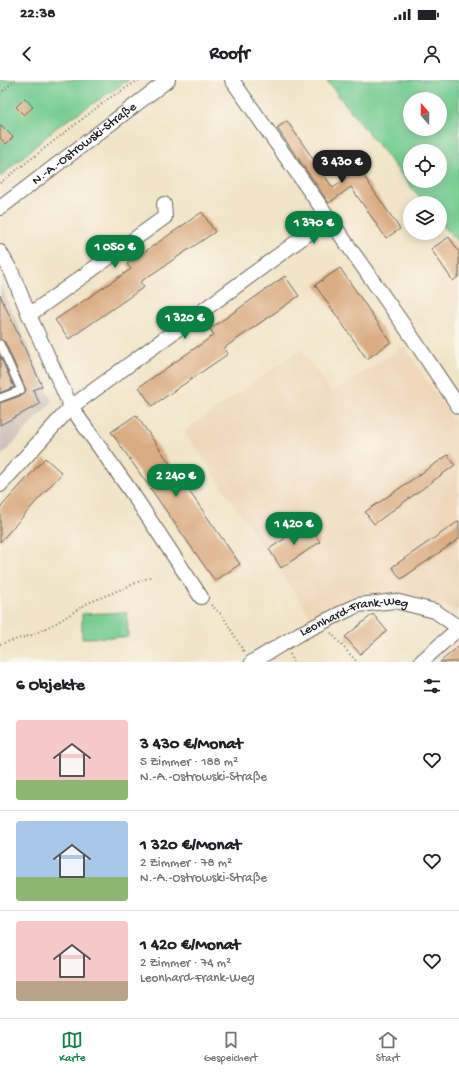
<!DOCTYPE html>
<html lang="de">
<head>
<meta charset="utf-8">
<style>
	body { margin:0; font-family:"Gochi Hand",sans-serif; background:#f2f2f2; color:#202124; height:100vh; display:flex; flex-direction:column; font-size:15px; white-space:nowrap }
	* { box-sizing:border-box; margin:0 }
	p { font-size:13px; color:#757577 }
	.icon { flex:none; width:22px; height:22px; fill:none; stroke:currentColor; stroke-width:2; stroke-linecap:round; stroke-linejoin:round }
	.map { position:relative; height:582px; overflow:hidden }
	.drawer { display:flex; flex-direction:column; background:#fff; flex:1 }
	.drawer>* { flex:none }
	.needle { width:26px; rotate:340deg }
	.fabs { position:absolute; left:403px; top:12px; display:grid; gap:8px }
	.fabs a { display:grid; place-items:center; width:44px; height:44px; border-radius:50%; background:#fff; box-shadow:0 2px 10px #0003; font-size:20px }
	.price { position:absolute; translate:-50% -34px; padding:0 9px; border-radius:14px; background:#0b8043; color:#fff; font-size:13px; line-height:26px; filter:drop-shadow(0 1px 2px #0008) }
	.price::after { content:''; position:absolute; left:50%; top:24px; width:12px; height:9px; margin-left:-6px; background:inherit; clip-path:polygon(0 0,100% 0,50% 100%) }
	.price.active { background:#222; color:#fff }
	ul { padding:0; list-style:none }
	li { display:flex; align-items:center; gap:12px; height:100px; padding:0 16px }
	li+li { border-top:1px solid #e0e0e0 }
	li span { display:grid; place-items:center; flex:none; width:112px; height:80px; border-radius:4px; color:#555 }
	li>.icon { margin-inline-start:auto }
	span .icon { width:48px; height:48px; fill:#fffc; stroke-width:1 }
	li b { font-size:17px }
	h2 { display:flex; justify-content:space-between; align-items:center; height:48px; padding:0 16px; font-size:17px }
	.status { display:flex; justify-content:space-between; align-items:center; height:28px; padding:0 20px; background:#fff; direction:ltr }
	.status svg { height:11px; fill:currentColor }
	header { display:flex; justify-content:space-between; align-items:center; height:52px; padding:0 16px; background:#fff; font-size:18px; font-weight:800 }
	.tab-bar { display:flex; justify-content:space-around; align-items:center; height:56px; border-top:1px solid #e0e0e0; background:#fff; font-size:11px; color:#757577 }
	.tab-bar a { display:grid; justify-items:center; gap:2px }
	.tab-bar .active { color:#0b8043 }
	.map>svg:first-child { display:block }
	.built { fill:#eed7bb }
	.industrial { fill:#ccc2b9 }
	.green { fill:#75cc92; stroke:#487457; fill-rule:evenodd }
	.building { fill:#daac82 }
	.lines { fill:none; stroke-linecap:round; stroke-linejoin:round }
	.service-casing { stroke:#676258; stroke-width:9 }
	.minor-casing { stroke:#676258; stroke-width:16 }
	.path { stroke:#676258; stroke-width:2; stroke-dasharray:1 3; stroke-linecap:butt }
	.service { stroke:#fff; stroke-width:7 }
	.minor { stroke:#fff; stroke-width:14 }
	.labels { text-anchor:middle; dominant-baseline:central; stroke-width:4; stroke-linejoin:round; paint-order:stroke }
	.street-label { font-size:13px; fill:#1c1c1c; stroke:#fbf7ec }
</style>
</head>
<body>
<div class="status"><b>22:38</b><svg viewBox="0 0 49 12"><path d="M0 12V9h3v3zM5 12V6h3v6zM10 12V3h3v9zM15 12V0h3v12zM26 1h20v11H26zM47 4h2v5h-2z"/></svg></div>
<header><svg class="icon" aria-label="back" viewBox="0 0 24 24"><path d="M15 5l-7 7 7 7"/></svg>Roofr<svg class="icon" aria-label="person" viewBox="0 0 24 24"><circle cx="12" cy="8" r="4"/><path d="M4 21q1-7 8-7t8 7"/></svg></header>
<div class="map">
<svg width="459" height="582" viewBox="0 0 459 582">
	<rect width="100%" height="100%" fill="#fbf7ec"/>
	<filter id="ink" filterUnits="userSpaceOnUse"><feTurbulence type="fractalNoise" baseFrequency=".025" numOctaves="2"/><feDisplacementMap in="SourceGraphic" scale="8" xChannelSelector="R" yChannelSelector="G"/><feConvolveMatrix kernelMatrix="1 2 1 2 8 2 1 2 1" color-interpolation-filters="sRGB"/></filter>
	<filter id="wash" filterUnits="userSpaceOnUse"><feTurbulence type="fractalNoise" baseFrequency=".012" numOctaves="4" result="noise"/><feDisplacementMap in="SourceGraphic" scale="16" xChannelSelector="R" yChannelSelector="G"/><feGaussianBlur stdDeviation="0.9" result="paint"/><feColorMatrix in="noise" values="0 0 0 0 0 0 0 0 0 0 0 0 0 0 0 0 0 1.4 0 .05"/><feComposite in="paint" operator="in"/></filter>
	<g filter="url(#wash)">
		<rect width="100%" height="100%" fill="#f1e4c8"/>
		<path class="built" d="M404,266L459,349V531L439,524L398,513L354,517L312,538L184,351L301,269L332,313Z"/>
		<path class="industrial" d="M0,204L52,322L0,377Z"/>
		<g class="green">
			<path d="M0,0H129L57,47L0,97Z"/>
			<path d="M326,0H459V164L440,142V123H424ZM410,19H440V49H410ZM410,71H440V101H410Z"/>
			<path d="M127,532L128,557L82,558V534Z"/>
		</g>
		<g id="blocks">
			<g class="building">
				<path d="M25,18L33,27L24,35L16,27Z"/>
				<path d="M287,41L333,108L359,89L400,149L386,158L351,107L329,123L277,48Z"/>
				<path d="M0,44L13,57L6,64L0,58Z"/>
				<path d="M202,132L215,152L140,202L144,207L69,259L55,240L131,189L127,184Z"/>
				<path d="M449,157L459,172V196L453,201L431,169Z"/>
				<path d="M340,188L391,262L367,279L315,205Z"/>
				<path d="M285,196L299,216L224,268L228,274L152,326L139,307L214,255L210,249Z"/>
				<path d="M0,215L42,306L33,310L40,324L0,345V323L23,315L26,310L5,262L0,259Z"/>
				<path d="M0,276L14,307L0,313Z"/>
				<path d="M136,335L240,484L215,501L111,352Z"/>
				<path d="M448,375L455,385L374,444L365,432Z"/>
				<path d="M45,378L62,393L0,462V428Z"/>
				<path d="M459,441V459L401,499L392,487Z"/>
				<path d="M308,443L320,462L281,488L269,469Z"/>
				<path d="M373,534L387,551L360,574L345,557Z"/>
				<path d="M459,566V582H440Z"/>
			</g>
		</g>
	</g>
	<g filter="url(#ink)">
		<use href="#blocks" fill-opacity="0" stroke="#676258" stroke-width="1"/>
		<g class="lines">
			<g class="service-casing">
				<path id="service" d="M0,264L21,310L0,318"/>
			</g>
			<g class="minor-casing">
				<g id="minor">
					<path d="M232,0L410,254L459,327"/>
					<path id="s1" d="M0,128L168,0"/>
					<path d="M0,172L12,193L29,235L71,327L132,413L201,517"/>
					<path d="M29,235L165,137L164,124"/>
					<path d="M0,405L71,327L328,139"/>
					<path id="s2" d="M252,582L299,554L358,525L395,521L435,531L459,548"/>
					<path d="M421,582L459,548"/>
				</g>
			</g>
			<g class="path">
				<path d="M0,14L15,0"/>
				<path d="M0,103L108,19L139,0"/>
				<path d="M211,525L223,536L244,572"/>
				<path d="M331,553L357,582"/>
				<path d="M0,564L32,555L58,542L86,524L150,497"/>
				<path d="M290,574L293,582"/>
			</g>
			<use href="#service" class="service"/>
			<use href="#minor" class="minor"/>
		</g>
	</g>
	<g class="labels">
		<g class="street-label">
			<text stroke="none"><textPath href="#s1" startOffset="106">N.-A.-Ostrowski-Straße</textPath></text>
			<text stroke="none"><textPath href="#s2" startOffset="114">Leonhard-Frank-Weg</textPath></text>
		</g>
	</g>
</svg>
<div class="fabs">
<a><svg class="needle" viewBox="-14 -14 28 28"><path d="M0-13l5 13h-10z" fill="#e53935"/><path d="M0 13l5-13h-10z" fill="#757577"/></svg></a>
<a><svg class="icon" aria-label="locate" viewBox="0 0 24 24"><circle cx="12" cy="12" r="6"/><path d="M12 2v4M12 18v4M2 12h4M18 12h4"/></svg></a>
<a><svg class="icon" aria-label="layers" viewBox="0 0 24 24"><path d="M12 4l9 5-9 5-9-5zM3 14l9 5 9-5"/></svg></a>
</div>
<b class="price active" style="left:342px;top:104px">3 430 €</b>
<b class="price" style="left:314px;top:165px">1 370 €</b>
<b class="price" style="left:115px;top:189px">1 050 €</b>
<b class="price" style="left:185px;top:260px">1 320 €</b>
<b class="price" style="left:176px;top:418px">2 240 €</b>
<b class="price" style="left:294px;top:466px">1 420 €</b>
</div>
<section class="drawer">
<h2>6 Objekte<svg class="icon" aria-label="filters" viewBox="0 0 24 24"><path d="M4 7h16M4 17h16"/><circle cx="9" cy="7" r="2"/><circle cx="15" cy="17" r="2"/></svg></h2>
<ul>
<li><span style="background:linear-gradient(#f6c9c9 75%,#8fb573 0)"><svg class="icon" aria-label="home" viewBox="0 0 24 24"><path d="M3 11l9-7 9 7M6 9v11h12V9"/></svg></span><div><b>3 430 €/Monat</b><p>5 Zimmer · 188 m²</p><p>N.-A.-Ostrowski-Straße</p></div><svg class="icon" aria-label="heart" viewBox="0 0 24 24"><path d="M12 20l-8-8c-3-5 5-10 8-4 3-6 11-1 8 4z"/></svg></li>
<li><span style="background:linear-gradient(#a9c7e8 70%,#8fb573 0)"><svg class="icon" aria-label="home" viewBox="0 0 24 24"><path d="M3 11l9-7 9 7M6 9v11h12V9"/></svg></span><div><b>1 320 €/Monat</b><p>2 Zimmer · 78 m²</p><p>N.-A.-Ostrowski-Straße</p></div><svg class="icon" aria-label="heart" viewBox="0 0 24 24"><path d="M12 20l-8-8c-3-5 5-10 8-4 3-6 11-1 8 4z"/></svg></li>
<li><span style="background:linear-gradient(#f6c9c9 75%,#b9a48a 0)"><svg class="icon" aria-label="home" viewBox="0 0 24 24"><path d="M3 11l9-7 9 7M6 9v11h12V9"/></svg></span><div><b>1 420 €/Monat</b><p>2 Zimmer · 74 m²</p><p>Leonhard-Frank-Weg</p></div><svg class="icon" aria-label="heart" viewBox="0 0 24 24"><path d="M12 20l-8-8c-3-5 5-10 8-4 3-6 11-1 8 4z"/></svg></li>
</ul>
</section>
<nav class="tab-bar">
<a class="active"><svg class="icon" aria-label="map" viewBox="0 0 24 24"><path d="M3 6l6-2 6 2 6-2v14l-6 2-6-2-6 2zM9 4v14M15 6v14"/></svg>Karte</a>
<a><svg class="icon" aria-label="saved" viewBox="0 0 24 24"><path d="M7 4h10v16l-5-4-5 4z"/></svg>Gespeichert</a>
<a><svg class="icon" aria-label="home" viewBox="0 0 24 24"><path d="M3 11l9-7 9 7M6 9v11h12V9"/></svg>Start</a>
</nav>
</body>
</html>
